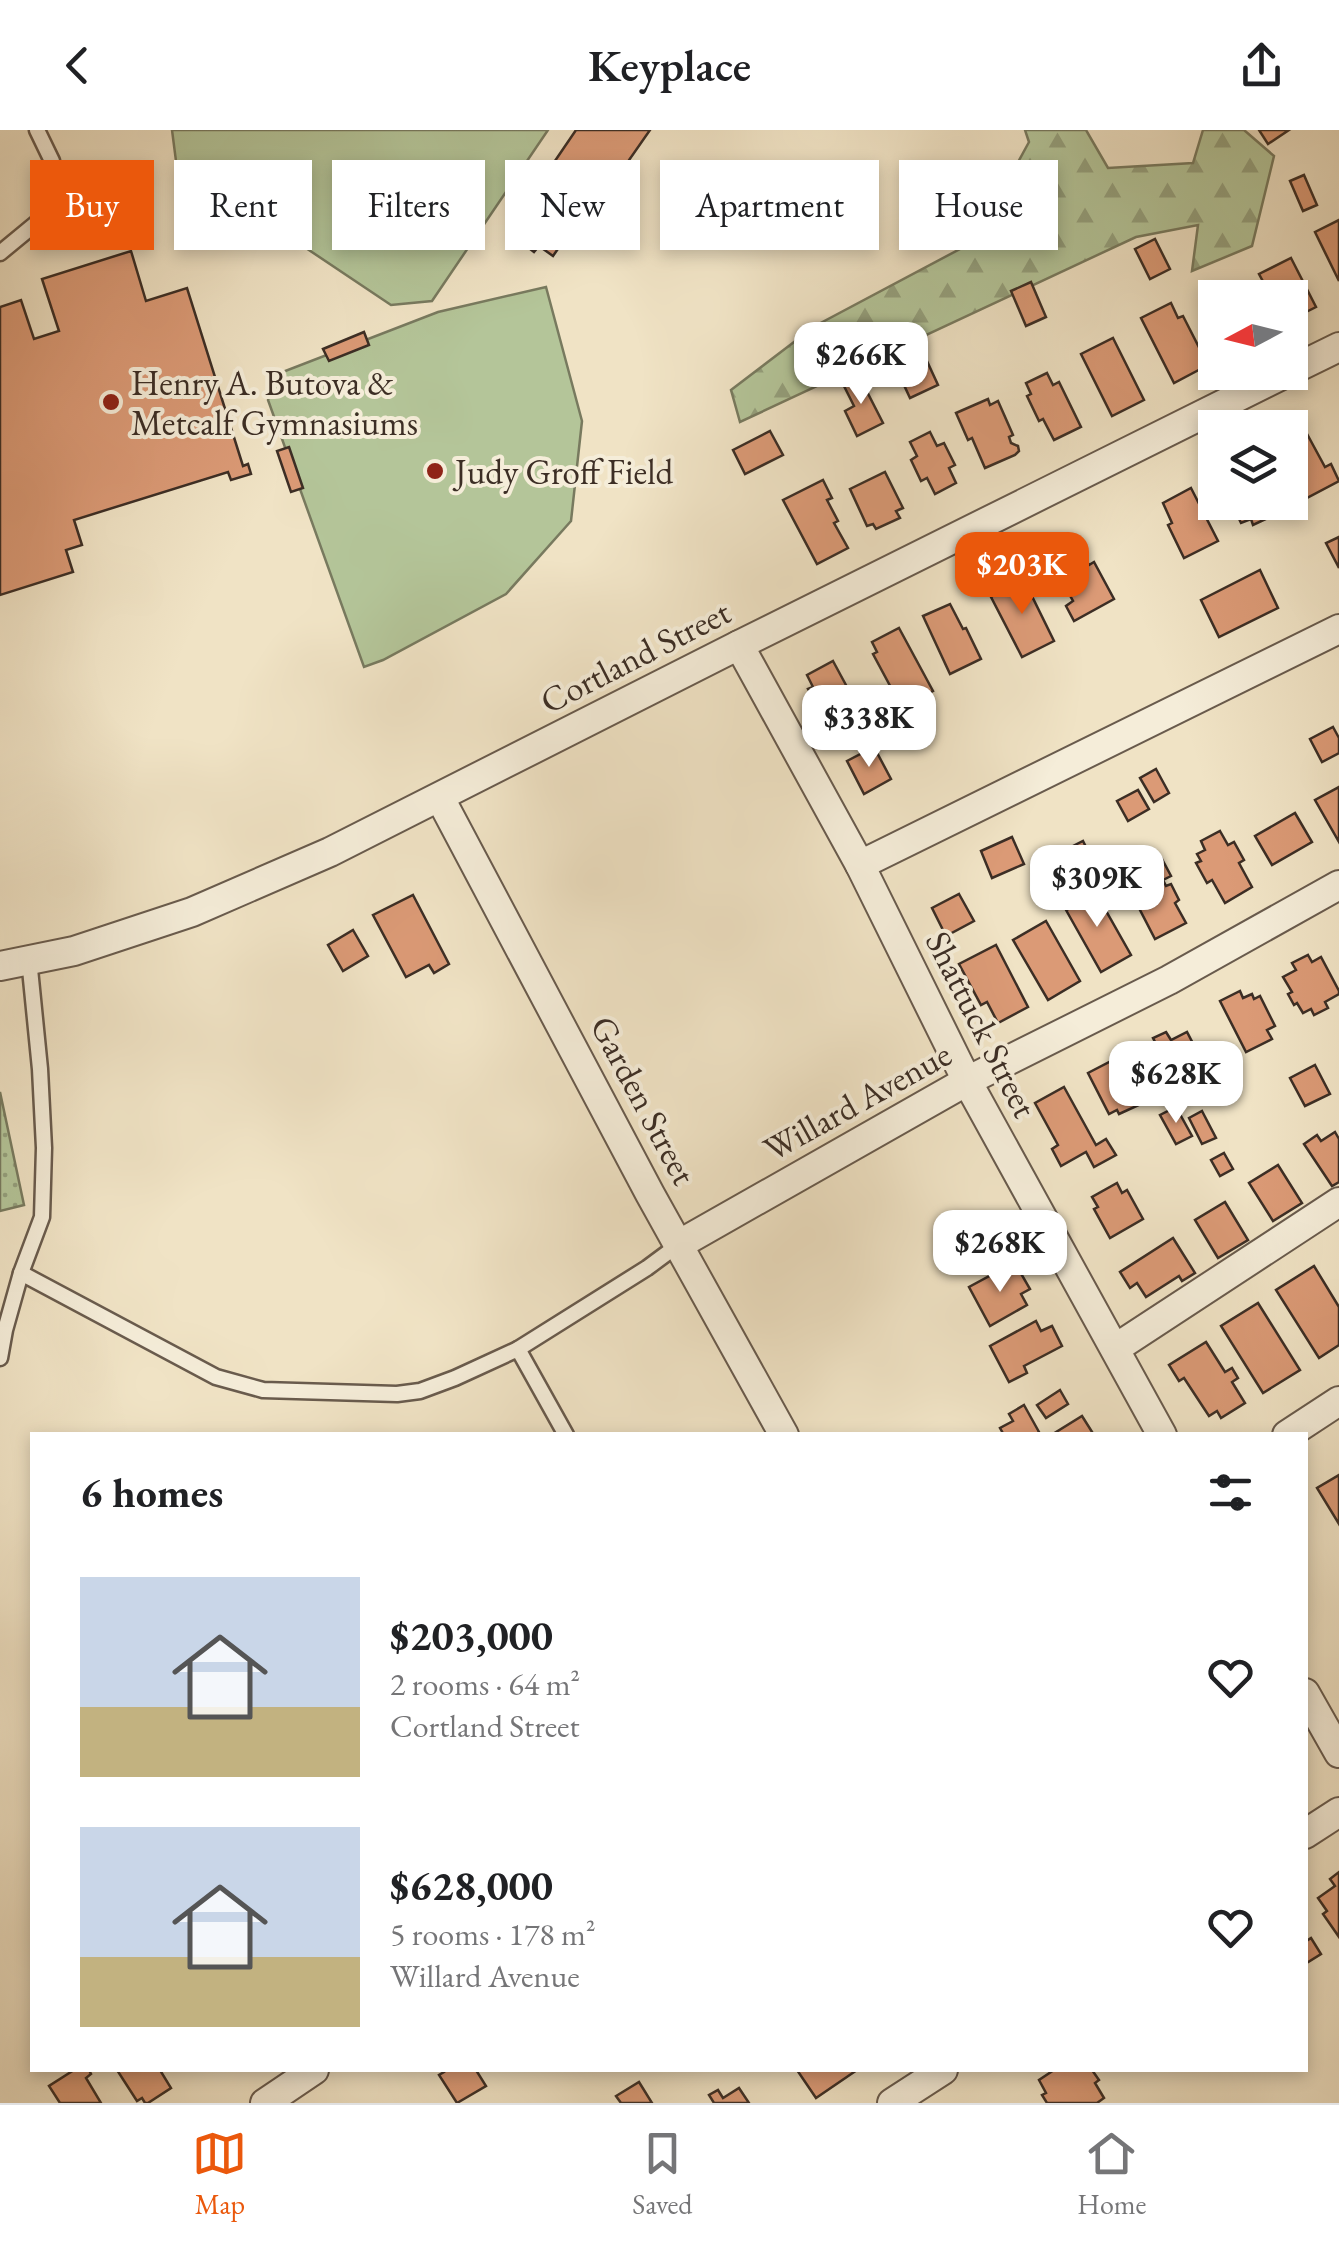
<!DOCTYPE html>
<html lang="en">
<head>
<meta charset="utf-8">
<style>
	body { margin:0; font-family:"EB Garamond",serif; background:#f6f6f6; color:#202124; height:100vh; display:flex; flex-direction:column; font-size:38px; white-space:nowrap }
	* { box-sizing:border-box; margin:0 }
	p { font-size:32px; color:#757577 }
	.icon { flex:none; width:55px; height:55px; fill:none; stroke:currentColor; stroke-width:2; stroke-linecap:round; stroke-linejoin:round }
	.map { position:relative; flex:1; overflow:hidden }
	.details { position:absolute; left:30px; top:1302px; width:1278px; height:640px; display:flex; flex-direction:column; background:#fff; border-radius:0px; box-shadow:0 5px 15px #0003 }
	.details>* { flex:none }
	.guide { position:absolute; left:30px; top:30px; width:1280px; height:90px; display:flex; gap:20px }
	.needle { width:65px; rotate:263deg }
	.buttons { position:absolute; left:1198px; top:150px; display:grid; gap:20px }
	.buttons a { display:grid; place-items:center; width:110px; height:110px; border-radius:0px; background:#fff; box-shadow:0 5px 15px #0003; font-size:50px }
	.price { position:absolute; translate:-50% -85px; padding:0 22px; border-radius:20px; background:#fff; color:#222; font-size:32px; line-height:65px; filter:drop-shadow(0 2px 5px #0008) }
	.price::after { content:''; position:absolute; left:50%; top:60px; width:30px; height:22px; margin-left:-15px; background:inherit; clip-path:polygon(0 0,100% 0,50% 100%) }
	.price.selected { background:#ea580c; color:#fff }
	ul { padding:0; list-style:none }
	li { display:flex; align-items:center; gap:30px; height:250px; padding:0 50px }
	li span { display:grid; place-items:center; flex:none; width:280px; height:200px; border-radius:0px; color:#555 }
	li>.icon { margin-inline-start:auto }
	span .icon { width:120px; height:120px; fill:#fffc; stroke-width:1 }
	li b { font-size:42px }
	h2 { display:flex; justify-content:space-between; align-items:center; height:120px; padding:0 50px; font-size:42px }
	.pill { padding:0 35px; border-radius:0px; background:#fff; box-shadow:0 5px 15px #0003; font-size:35px; line-height:90px }
	.pill.selected { background:#ea580c; color:#fff }
	header { display:flex; justify-content:space-between; align-items:center; height:130px; padding:0 50px; background:#fff; font-size:45px; font-weight:600 }
	.dock { display:flex; justify-content:space-around; align-items:center; height:140px; border-top:2px solid #e0e0e0; background:#fff; font-size:28px; color:#757577 }
	.dock a { display:grid; justify-items:center; gap:5px }
	.dock .selected { color:#ea580c }
	.map>svg:first-child { display:block }
	.green { fill:#b4c599; stroke:#787a5f; stroke-width:2.5 }
	.forest { fill:url(#forest-firs); stroke:#787a5f; stroke-width:2.5 }
	.park { fill:url(#park-dots); stroke:#787a5f; stroke-width:2.5 }
	.building { fill:#db9a76; stroke:#3c2e25; stroke-width:2.5 }
	.lines { fill:none; stroke-linecap:round; stroke-linejoin:round }
	.service-casing { stroke:#695b4d; stroke-width:19 }
	.minor-casing { stroke:#695b4d; stroke-width:32 }
	.service { stroke:#f5edd9; stroke-width:14 }
	.minor { stroke:#f5edd9; stroke-width:28 }
	.poi-dot { fill:#8f2418; stroke:#f5edd9; stroke-width:4 }
	.labels { text-anchor:middle; dominant-baseline:central; stroke-width:8; stroke-linejoin:round; paint-order:stroke }
	.poi-label { font-size:35px; fill:#3c2e25; stroke:#f5edd9; text-anchor:start }
	.street-label { font-size:35px; fill:#3c2e25; stroke:#f5edd9 }
</style>
</head>
<body>
<header><svg class="icon" aria-label="back" viewBox="0 0 24 24"><path d="M15 5l-7 7 7 7"/></svg>Keyplace<svg class="icon" aria-label="share" viewBox="0 0 24 24"><path d="M12 15V3M7 8l5-5 5 5M5 13v7h14v-7"/></svg></header>
<div class="map">
<svg width="1339" height="1973" viewBox="0 0 1339 1973">
	<defs>
		<pattern id="forest-firs" width="22" height="20" patternUnits="userSpaceOnUse" patternTransform="scale(2.5)"><rect width="22" height="20" fill="#b4c599"/><path d="M5 1l3.5 6h-7zM16 11l3.5 6h-7z" fill="#94a07d"/></pattern>
		<pattern id="park-dots" width="8" height="8" patternUnits="userSpaceOnUse" patternTransform="scale(2.5)"><rect width="8" height="8" fill="#b4c599"/><path d="M2 2h.1M6 6h.1" fill="none" stroke="#94a07d" stroke-width="1.8" stroke-linecap="round"/></pattern>
	</defs>
	<rect width="100%" height="100%" fill="#f0e3c5"/>
	<filter id="stains"><feTurbulence type="fractalNoise" baseFrequency=".002" numOctaves="4"/><feColorMatrix values="0 0 0 0 .2 0 0 0 0 .09 0 0 0 0 .02 0 0 0 .5 -.17"/></filter>
	<radialGradient id="worn" r=".72"><stop offset=".6" stop-color="#630" stop-opacity="0"/><stop offset="1" stop-color="#630" stop-opacity=".3"/></radialGradient>
	<g class="green">
		<path d="M172,0H548L432,171L391,175L176,31Z"/>
		<path d="M546,157L582,291L571,391L506,464L383,530L364,537L268,270L280,243L438,182Z"/>
	</g>
	<path class="forest" d="M1025,0H1086L1108,38L1193,33L1203,0H1244L1274,26L1252,116L1192,141L1198,95L1136,107L740,292L731,260L815,196L975,111L1029,12Z"/>
	<path class="park" d="M0,962L24,1075L0,1081Z"/>
	<g class="building">
		<path d="M576,0H650L611,56L605,51L553,126L539,116L534,122L525,115L529,110L510,97Z"/>
		<path d="M1259,0H1289L1268,14Z"/>
		<path d="M1304,45L1317,75L1303,81L1290,51Z"/>
		<path d="M1339,90V151L1315,102Z"/>
		<path d="M1155,109L1170,139L1150,149L1135,119Z"/>
		<path d="M131,121L146,171L187,158L243,336L248,334L251,344L231,350L228,342L74,390L82,415L66,420L73,442L0,465V177L21,170L34,209L59,201L42,149Z"/>
		<path d="M1291,128L1316,177L1290,190V168H1272L1259,144Z"/>
		<path d="M1031,152L1046,187L1026,196L1011,161Z"/>
		<path d="M1215,168V202L1202,174Z"/>
		<path d="M1171,173L1178,188L1183,186L1208,235L1174,253L1141,188Z"/>
		<path d="M364,202L369,215L329,231L323,219Z"/>
		<path d="M1113,208L1144,270L1112,286L1081,224Z"/>
		<path d="M920,216L938,255L910,268L892,229Z"/>
		<path d="M1047,243L1053,255L1059,252L1081,297L1054,310L1043,289L1039,291L1027,266L1031,264L1026,253Z"/>
		<path d="M858,244L883,293L857,306L845,281L854,276L842,252Z"/>
		<path d="M988,269L990,275L998,271L1013,305L1009,307L1011,313L1018,316L1019,321L1015,325L985,338L972,308L968,310L956,283Z"/>
		<path d="M770,301L783,325L745,344L733,320Z"/>
		<path d="M930,302L937,316L944,313L955,335L949,338L956,353L935,364L927,348L921,351L911,330L917,326L910,312Z"/>
		<path d="M1306,302L1325,337L1331,334L1339,351L1303,370L1290,346V311Z"/>
		<path d="M289,317L303,358L291,362L277,321Z"/>
		<path d="M885,342L903,378L896,381L900,388L876,399L873,394L867,396L850,359Z"/>
		<path d="M823,350L832,368L827,370L838,391L834,393L848,418L817,434L783,370Z"/>
		<path d="M1191,358L1218,411L1184,428L1168,395L1172,393L1163,373Z"/>
		<path d="M1231,372H1272L1274,377L1268,380L1272,386L1253,395L1251,389L1241,393Z"/>
		<path d="M1339,407V438L1326,413Z"/>
		<path d="M1080,418L1089,435L1094,432L1114,469L1074,491L1066,476L1073,471L1052,433L1057,431L1054,424L1063,419L1067,425Z"/>
		<path d="M1260,440L1278,478L1219,507L1201,470Z"/>
		<path d="M1016,447L1024,450L1054,511L1022,527L991,467L1004,460L1006,453Z"/>
		<path d="M950,474L963,499L966,498L981,529L950,544L923,486Z"/>
		<path d="M899,498L933,561L902,578L873,524L877,522L872,512Z"/>
		<path d="M833,531L867,594L830,614L825,603L830,600L808,559L813,557L807,545Z"/>
		<path d="M1333,597L1339,608V623L1322,632L1310,609Z"/>
		<path d="M874,617L891,649L864,664L847,631Z"/>
		<path d="M1156,639L1169,663L1154,672L1140,648Z"/>
		<path d="M1339,657V712L1315,670Z"/>
		<path d="M1138,660L1149,679L1128,691L1117,671Z"/>
		<path d="M1295,683L1312,712L1272,735L1255,706Z"/>
		<path d="M1220,701L1228,715L1234,712L1244,730L1239,733L1252,757L1225,773L1212,750L1207,753L1196,733L1201,731L1197,724L1205,720L1201,711Z"/>
		<path d="M1012,707L1024,734L992,748L981,721Z"/>
		<path d="M1083,711L1094,733L1083,738L1073,716Z"/>
		<path d="M1162,729L1171,746L1163,750L1166,756L1171,754L1179,770L1175,773L1186,793L1155,809L1124,749Z"/>
		<path d="M1088,758L1093,767L1097,765L1131,825L1101,842L1066,780L1071,778L1066,770Z"/>
		<path d="M959,764L974,791L946,806L932,778Z"/>
		<path d="M413,765L449,834L434,843L429,835L406,847L373,785Z"/>
		<path d="M1046,791L1080,851L1048,870L1013,810Z"/>
		<path d="M353,800L368,826L343,841L328,815Z"/>
		<path d="M996,815L1028,877L998,893L987,872L981,875L959,834Z"/>
		<path d="M1308,825L1312,832L1321,827L1339,861V864L1325,872L1328,878L1314,885L1311,879L1303,883L1297,873L1294,875L1288,864L1292,862L1283,847L1296,840L1292,833Z"/>
		<path d="M1240,861L1243,868L1252,864L1254,869L1260,866L1275,896L1267,900L1272,909L1246,922L1220,871Z"/>
		<path d="M1166,902L1171,910L1187,902L1198,923L1202,920L1211,935L1197,942L1200,948L1184,957L1181,951L1177,954L1153,908Z"/>
		<path d="M1119,927L1132,952L1139,949L1146,964L1136,969L1139,975L1119,984L1117,980L1109,984L1088,943Z"/>
		<path d="M1315,935L1330,964L1305,976L1290,948Z"/>
		<path d="M1064,957L1096,1015L1106,1009L1116,1025L1094,1037L1086,1022L1061,1036L1052,1019L1058,1015L1035,973Z"/>
		<path d="M1176,977L1192,1006L1176,1014L1160,985Z"/>
		<path d="M1202,981L1216,1008L1202,1014L1189,988Z"/>
		<path d="M1335,1002L1339,1009V1052L1332,1056L1304,1014L1317,1005L1321,1011Z"/>
		<path d="M1224,1023L1233,1039L1220,1046L1211,1030Z"/>
		<path d="M1278,1035L1302,1073L1273,1091L1249,1053Z"/>
		<path d="M1117,1053L1122,1063L1127,1060L1143,1089L1110,1108L1094,1079L1098,1077L1092,1067Z"/>
		<path d="M1225,1072L1248,1110L1218,1128L1195,1090Z"/>
		<path d="M1173,1108L1195,1143L1182,1151L1179,1146L1146,1167L1137,1153L1130,1158L1120,1142Z"/>
		<path d="M1314,1136L1339,1177V1215L1319,1228L1276,1160Z"/>
		<path d="M1006,1137L1010,1144L1019,1140L1030,1159L1021,1164L1027,1175L990,1196L969,1157Z"/>
		<path d="M1258,1173L1300,1240L1263,1263L1221,1196Z"/>
		<path d="M1036,1191L1041,1201L1052,1196L1062,1216L1024,1236L1027,1243L1009,1252L990,1216Z"/>
		<path d="M1206,1212L1225,1242L1232,1238L1238,1248L1232,1252L1245,1273L1221,1288L1217,1281L1209,1286L1184,1248L1179,1251L1169,1235Z"/>
		<path d="M1060,1260L1068,1274L1046,1288L1037,1275Z"/>
		<path d="M1024,1275L1039,1302L1034,1305H1004L1000,1298L1013,1291L1009,1284Z"/>
		<path d="M1082,1286L1094,1305H1053V1304Z"/>
		<path d="M1339,1345V1394L1317,1358Z"/>
		<path d="M1339,1742V1807L1323,1784L1327,1781L1318,1768L1335,1756L1330,1749Z"/>
		<path d="M1311,1808L1321,1824L1305,1834V1812Z"/>
		<path d="M74,1940H89L91,1944L86,1948L101,1973H60L49,1956Z"/>
		<path d="M117,1940H160L171,1958L148,1973H145L142,1968L137,1971Z"/>
		<path d="M443,1940H476L486,1956L457,1973L439,1945L444,1942Z"/>
		<path d="M797,1940H857L816,1968Z"/>
		<path d="M1054,1940H1092L1099,1950L1095,1953L1104,1968L1097,1973H1047L1042,1965L1046,1963L1039,1950Z"/>
		<path d="M639,1952L652,1973H621L616,1966Z"/>
		<path d="M739,1958L749,1973H714L709,1965L718,1960L723,1968Z"/>
	</g>
	<g class="lines">
		<g class="service-casing">
			<g id="service">
				<path d="M0,123L51,81L52,31L37,0"/>
				<path d="M21,1143L216,1247L263,1260L397,1264L420,1261L455,1248L518,1219L566,1305"/>
				<path d="M518,1219L647,1138L678,1115"/>
				<path d="M0,1228L5,1200L21,1143L42,1087L44,1018L40,939L29,829"/>
			</g>
		</g>
		<g class="minor-casing">
			<g id="minor">
				<path d="M1290,241L1339,217"/>
				<path d="M739,515L860,735L967,951L1162,1305"/>
				<path d="M440,668L650,1064L784,1305"/>
				<path d="M860,735L1339,499"/>
				<path d="M0,836L74,821L192,782L330,722L739,515L1288,242"/>
				<path d="M678,1115L967,951L1169,850L1339,755"/>
				<path d="M1116,1218L1339,1072"/>
				<path d="M1287,1305L1339,1271"/>
				<path d="M1305,1563L1339,1623"/>
				<path d="M1305,1704L1339,1682"/>
				<path d="M265,1973L314,1940"/>
				<path d="M892,1973L943,1940"/>
			</g>
		</g>
		<use href="#service" class="service"/>
		<use href="#minor" class="minor"/>
	</g>
	<g class="poi-dot">
		<circle cx="111" cy="272" r="10"/>
		<circle cx="435" cy="341" r="10"/>
	</g>
	<g class="labels">
		<g class="poi-label">
			<text x="131" y="252">Henry A. Butova &amp;<tspan x="131" dy="40">Metcalf Gymnasiums</tspan></text>
			<text x="455" y="341">Judy Groff Field</text>
		</g>
		<g class="street-label">
			<text transform="translate(635 526) rotate(-27)">Cortland Street</text>
			<text transform="translate(982 894) rotate(63)">Shattuck Street</text>
			<text transform="translate(644 970) rotate(62)">Garden Street</text>
			<text transform="translate(857 971) rotate(-29)">Willard Avenue</text>
		</g>
	</g>
	<rect width="100%" height="100%" filter="url(#stains)"/>
	<rect width="100%" height="100%" fill="url(#worn)"/>
</svg>
<div class="buttons">
<a><svg class="needle" viewBox="-14 -14 28 28"><path d="M0-13l5 13h-10z" fill="#e53935"/><path d="M0 13l5-13h-10z" fill="#757577"/></svg></a>
<a><svg class="icon" aria-label="layers" viewBox="0 0 24 24"><path d="M12 4l9 5-9 5-9-5zM3 14l9 5 9-5"/></svg></a>
</div>
<b class="price" style="left:861px;top:277px">$266K</b>
<b class="price selected" style="left:1022px;top:487px">$203K</b>
<b class="price" style="left:869px;top:640px">$338K</b>
<b class="price" style="left:1097px;top:800px">$309K</b>
<b class="price" style="left:1176px;top:996px">$628K</b>
<b class="price" style="left:1000px;top:1165px">$268K</b>
<div class="guide">
<a class="pill selected">Buy</a>
<a class="pill">Rent</a>
<a class="pill">Filters</a>
<a class="pill">New</a>
<a class="pill">Apartment</a>
<a class="pill">House</a>
</div>
<section class="details">
<h2>6 homes<svg class="icon" aria-label="filters" viewBox="0 0 24 24"><path d="M4 7h16M4 17h16"/><circle cx="9" cy="7" r="2"/><circle cx="15" cy="17" r="2"/></svg></h2>
<ul>
<li><span style="background:linear-gradient(#c9d6e8 65%,#c2b280 0)"><svg class="icon" aria-label="home" viewBox="0 0 24 24"><path d="M3 11l9-7 9 7M6 9v11h12V9"/></svg></span><div><b>$203,000</b><p>2 rooms · 64 m²</p><p>Cortland Street</p></div><svg class="icon" aria-label="heart" viewBox="0 0 24 24"><path d="M12 20l-8-8c-3-5 5-10 8-4 3-6 11-1 8 4z"/></svg></li>
<li><span style="background:linear-gradient(#c9d6e8 65%,#c2b280 0)"><svg class="icon" aria-label="home" viewBox="0 0 24 24"><path d="M3 11l9-7 9 7M6 9v11h12V9"/></svg></span><div><b>$628,000</b><p>5 rooms · 178 m²</p><p>Willard Avenue</p></div><svg class="icon" aria-label="heart" viewBox="0 0 24 24"><path d="M12 20l-8-8c-3-5 5-10 8-4 3-6 11-1 8 4z"/></svg></li>
</ul>
</section>
</div>
<nav class="dock">
<a class="selected"><svg class="icon" aria-label="map" viewBox="0 0 24 24"><path d="M3 6l6-2 6 2 6-2v14l-6 2-6-2-6 2zM9 4v14M15 6v14"/></svg>Map</a>
<a><svg class="icon" aria-label="saved" viewBox="0 0 24 24"><path d="M7 4h10v16l-5-4-5 4z"/></svg>Saved</a>
<a><svg class="icon" aria-label="home" viewBox="0 0 24 24"><path d="M3 11l9-7 9 7M6 9v11h12V9"/></svg>Home</a>
</nav>
</body>
</html>
